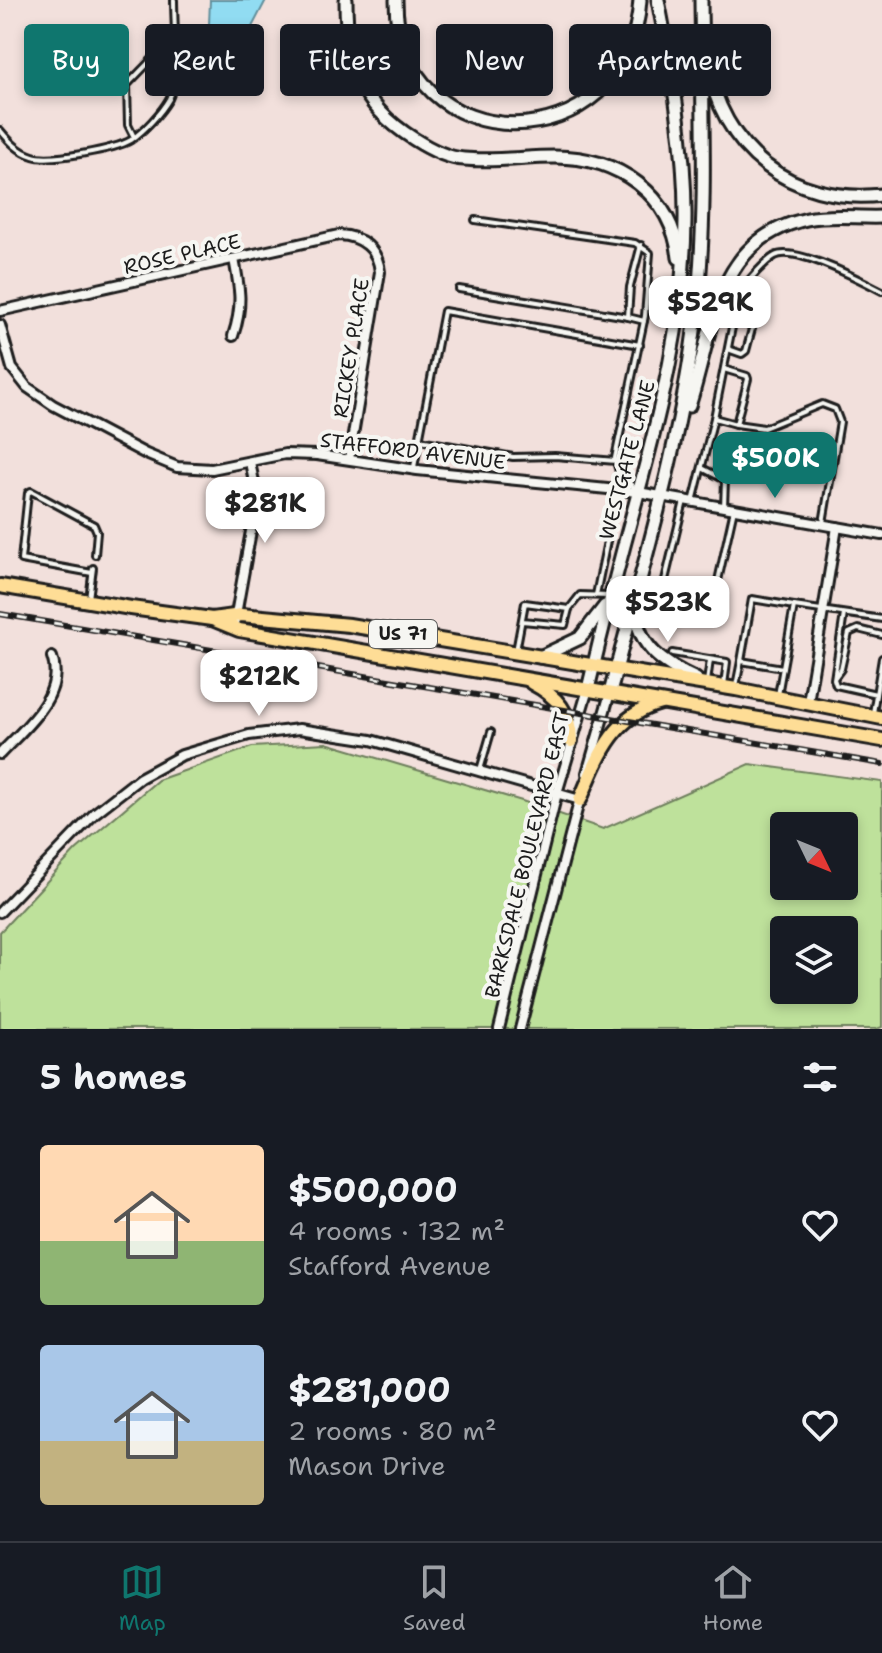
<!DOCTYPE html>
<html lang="en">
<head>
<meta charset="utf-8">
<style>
	body { margin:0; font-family:"Shantell Sans",sans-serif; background:#242831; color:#f1f3f6; height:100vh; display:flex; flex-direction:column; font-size:30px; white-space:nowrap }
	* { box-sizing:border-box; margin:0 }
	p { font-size:26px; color:#9ea1a6 }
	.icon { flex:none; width:44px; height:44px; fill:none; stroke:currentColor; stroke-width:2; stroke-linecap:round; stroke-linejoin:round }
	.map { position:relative; height:1029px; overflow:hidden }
	.panel { display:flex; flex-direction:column; background:#171b24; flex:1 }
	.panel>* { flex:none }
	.guide { position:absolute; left:24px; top:24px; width:834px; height:72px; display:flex; gap:16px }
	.needle { width:52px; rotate:133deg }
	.fabs { position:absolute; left:770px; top:812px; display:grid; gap:16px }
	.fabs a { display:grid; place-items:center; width:88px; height:88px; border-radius:8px; background:#171b24; box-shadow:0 4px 12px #0003; font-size:40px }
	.price { position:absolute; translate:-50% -68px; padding:0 18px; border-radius:16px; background:#fff; color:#222; font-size:26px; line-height:52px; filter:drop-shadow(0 2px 4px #0008) }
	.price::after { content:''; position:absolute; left:50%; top:48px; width:24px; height:18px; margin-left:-12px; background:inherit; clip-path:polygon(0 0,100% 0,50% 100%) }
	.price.on { background:#0f766e; color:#fff }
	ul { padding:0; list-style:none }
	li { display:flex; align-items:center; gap:24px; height:200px; padding:0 40px }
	li span { display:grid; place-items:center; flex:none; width:224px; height:160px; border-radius:8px; color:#555 }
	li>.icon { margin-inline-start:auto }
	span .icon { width:96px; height:96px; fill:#fffc; stroke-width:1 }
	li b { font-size:34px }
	h2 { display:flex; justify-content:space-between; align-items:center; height:96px; padding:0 40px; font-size:34px }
	.pill { padding:0 28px; border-radius:8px; background:#171b24; box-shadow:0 4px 12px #0003; font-size:28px; line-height:72px }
	.pill.on { background:#0f766e; color:#fff }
	.tabs { display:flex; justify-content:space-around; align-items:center; height:112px; border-top:2px solid #363941; background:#171b24; font-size:22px; color:#9ea1a6 }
	.tabs a { display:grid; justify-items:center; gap:4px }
	.tabs .on { color:#0f766e }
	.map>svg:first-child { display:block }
	.green { fill:#bee19b; stroke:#6d7e5c; stroke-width:2; fill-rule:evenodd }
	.water { fill:#91dcf2; stroke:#628f9c; stroke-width:2 }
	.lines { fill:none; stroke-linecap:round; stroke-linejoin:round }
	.service-casing { stroke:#1c1c1c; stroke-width:10 }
	.minor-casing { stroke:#1c1c1c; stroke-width:14 }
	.secondary-casing { stroke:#1c1c1c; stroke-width:17 }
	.primary-casing { stroke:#1c1c1c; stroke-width:18 }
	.service { stroke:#f6f6f2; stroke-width:4 }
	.minor { stroke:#f6f6f2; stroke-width:8 }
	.secondary { stroke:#f6f6f2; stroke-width:11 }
	.primary { stroke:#fedd96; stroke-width:12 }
	.rail-casing { stroke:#1c1c1c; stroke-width:6 }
	.rail { stroke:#f6f6f2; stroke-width:3; stroke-dasharray:9; stroke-linecap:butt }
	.labels { text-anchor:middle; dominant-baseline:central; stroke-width:8; stroke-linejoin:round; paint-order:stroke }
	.shield { fill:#f6f6f2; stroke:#5d5d5c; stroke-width:2 }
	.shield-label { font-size:18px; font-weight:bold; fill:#1c1c1c }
	.street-label { font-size:20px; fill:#1c1c1c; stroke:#f6f6f2 }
</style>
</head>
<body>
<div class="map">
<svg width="882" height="1029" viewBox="0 0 882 1029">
	<rect width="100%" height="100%" fill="#f2e0dc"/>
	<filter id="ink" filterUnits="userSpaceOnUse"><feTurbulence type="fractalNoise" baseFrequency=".0125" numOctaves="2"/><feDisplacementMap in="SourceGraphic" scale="16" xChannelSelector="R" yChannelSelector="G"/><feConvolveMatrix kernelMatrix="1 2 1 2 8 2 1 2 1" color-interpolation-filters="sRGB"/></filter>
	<g filter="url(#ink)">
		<path class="green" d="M326,743L522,801L603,829L750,764L882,782V1027L877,1029H0V932L76,850L158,780L252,747ZM784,826H844V886H784ZM784,930H844V990H784Z"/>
		<path class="water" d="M210,0H266L252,27L234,38L225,36L209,25Z"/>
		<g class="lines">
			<g class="service-casing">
				<g id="service">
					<path d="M0,130C9,141 19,152 33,156C50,162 116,149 131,140C144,131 161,113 169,99C179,79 174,24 174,0"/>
					<path d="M134,137L128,125L127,85L161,50L174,44"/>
					<path d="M475,220L635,243L650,253L645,316L615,458L620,475L637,490"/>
					<path d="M641,245L630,287L628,317L644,321"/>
					<path d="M459,289L628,317"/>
					<path d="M739,291C750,281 762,263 775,256C794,245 863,281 882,291"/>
					<path d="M728,349L742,354L746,351L756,314L755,310L737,304"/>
					<path d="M714,418L736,424L748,379L747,376L724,369"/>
					<path d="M736,424L764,428L822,404L835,409L840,422L823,523"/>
					<path d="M420,440L513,457L555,456L616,461"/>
					<path d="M414,467L444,311L640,345"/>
					<path d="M702,468L725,480L724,507"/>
					<path d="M693,502L714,418L741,282"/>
					<path d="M92,573L21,560L28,493L31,491L94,525L97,532L95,555"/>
					<path d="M596,595L617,492"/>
					<path d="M89,599L93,568"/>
					<path d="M794,606L882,619"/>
					<path d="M569,609L580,595L608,596"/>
					<path d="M658,609L684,501"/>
					<path d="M711,612L734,509"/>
					<path d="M844,614L834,679L836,685L876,694"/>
					<path d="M516,651L525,603L569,609L565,625L522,621"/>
					<path d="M672,653L727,662L724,685"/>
					<path d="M835,677L841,669L849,633L858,629L882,635"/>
					<path d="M707,682L710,660"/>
					<path d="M736,686L741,661"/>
					<path d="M778,695L794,606L752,599L741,661L783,668"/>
					<path d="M873,713L882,658"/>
					<path d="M480,770L491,732"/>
				</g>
			</g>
			<g class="minor-casing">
				<g id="minor">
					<path d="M0,311L339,235C362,236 378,249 380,272L349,459"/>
					<path d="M0,325L12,368L27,387L53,405L146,454L177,467L212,469L285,454L317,455L417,470L638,492L882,535"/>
					<path d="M233,336C243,306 240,290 234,259"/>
					<path d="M235,620L255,509V487L250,462"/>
					<path d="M808,702L837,527"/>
					<path d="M0,754C23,729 66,696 52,657"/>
					<path d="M587,773L610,693"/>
					<path d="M0,912L95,813L140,778L182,755L249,735L299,729L371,740L580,800"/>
					<path d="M499,1029L557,793L588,689"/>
					<path d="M520,1029L580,798"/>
				</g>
			</g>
			<g class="secondary-casing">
				<g id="secondary">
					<path d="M346,0C346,63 358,104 414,139C428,148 447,158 464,159C494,162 525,157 555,157C618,157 672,194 679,258"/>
					<path d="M396,0C396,165 630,165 640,0"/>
					<path d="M707,60C721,150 791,205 882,195"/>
					<path d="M689,406C714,331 713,240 807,219C830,214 858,218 882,217"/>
					<path d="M635,610C639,648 663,664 696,679"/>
					<path d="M540,657L580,638L605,606"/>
					<path d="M588,689C603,626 619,563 636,501C661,409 684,318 685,222C686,147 672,73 658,0"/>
					<path d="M610,693C642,568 681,444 696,315C708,210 702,105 701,0"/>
				</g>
			</g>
			<g class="primary-casing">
				<g id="primary">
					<path d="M0,586L131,608L212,619L241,615L349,625L736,689L882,718"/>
					<path d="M212,619L239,630L882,740"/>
					<path d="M532,683C557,696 571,713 571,741"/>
					<path d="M580,800C598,758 613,715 661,703"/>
				</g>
			</g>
			<use href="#service" class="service"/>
			<use href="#minor" class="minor"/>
			<use href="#secondary" class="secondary"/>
			<use href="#primary" class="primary"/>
			<g class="rail-casing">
				<path id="rail" d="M0,614L882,764"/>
			</g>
			<use href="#rail" class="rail"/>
		</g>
	</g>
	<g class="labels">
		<rect class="shield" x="369" y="620" width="68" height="28" rx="6"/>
		<g class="shield-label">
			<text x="403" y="634">US 71</text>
		</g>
		<g class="street-label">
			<text transform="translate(182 254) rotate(-13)">ROSE PLACE</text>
			<text transform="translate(351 348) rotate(-81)">RICKEY PLACE</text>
			<text transform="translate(413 451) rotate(7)">STAFFORD AVENUE</text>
			<text transform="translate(627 460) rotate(-75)">WESTGATE LANE</text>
			<text transform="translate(527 855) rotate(-76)">BARKSDALE BOULEVARD EAST</text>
		</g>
	</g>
</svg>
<div class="fabs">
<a><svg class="needle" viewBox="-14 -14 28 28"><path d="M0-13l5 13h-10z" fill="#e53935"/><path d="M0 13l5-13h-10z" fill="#9ea1a6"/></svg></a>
<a><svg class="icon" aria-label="layers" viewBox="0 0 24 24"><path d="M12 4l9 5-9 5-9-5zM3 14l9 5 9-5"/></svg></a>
</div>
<b class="price" style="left:710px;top:344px">$529K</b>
<b class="price on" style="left:775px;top:500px">$500K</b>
<b class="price" style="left:265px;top:545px">$281K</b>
<b class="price" style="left:668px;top:644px">$523K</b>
<b class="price" style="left:259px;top:718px">$212K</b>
<div class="guide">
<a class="pill on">Buy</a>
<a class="pill">Rent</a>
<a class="pill">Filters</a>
<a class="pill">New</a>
<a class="pill">Apartment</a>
</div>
</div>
<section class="panel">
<h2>5 homes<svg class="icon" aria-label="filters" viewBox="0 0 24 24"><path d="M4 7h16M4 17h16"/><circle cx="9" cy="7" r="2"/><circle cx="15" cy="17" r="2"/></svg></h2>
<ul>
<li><span style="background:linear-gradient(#ffd9b3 60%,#8fb573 0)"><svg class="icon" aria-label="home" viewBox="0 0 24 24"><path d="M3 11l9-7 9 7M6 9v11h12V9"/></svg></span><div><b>$500,000</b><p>4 rooms · 132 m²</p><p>Stafford Avenue</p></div><svg class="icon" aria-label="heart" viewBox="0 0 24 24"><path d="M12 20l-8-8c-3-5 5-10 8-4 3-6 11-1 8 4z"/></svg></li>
<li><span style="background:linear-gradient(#a9c7e8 60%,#c2b280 0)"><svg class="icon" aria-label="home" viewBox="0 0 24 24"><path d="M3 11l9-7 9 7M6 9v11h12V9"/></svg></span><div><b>$281,000</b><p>2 rooms · 80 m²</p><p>Mason Drive</p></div><svg class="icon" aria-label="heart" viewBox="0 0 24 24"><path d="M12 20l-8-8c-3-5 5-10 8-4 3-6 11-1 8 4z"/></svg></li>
</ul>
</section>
<nav class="tabs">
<a class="on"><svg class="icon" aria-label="map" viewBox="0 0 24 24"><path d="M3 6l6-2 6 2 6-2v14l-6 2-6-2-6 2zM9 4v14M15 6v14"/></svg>Map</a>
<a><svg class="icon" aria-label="saved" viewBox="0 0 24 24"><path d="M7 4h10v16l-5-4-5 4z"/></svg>Saved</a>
<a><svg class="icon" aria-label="home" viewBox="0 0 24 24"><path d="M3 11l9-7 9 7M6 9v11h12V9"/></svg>Home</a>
</nav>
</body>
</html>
